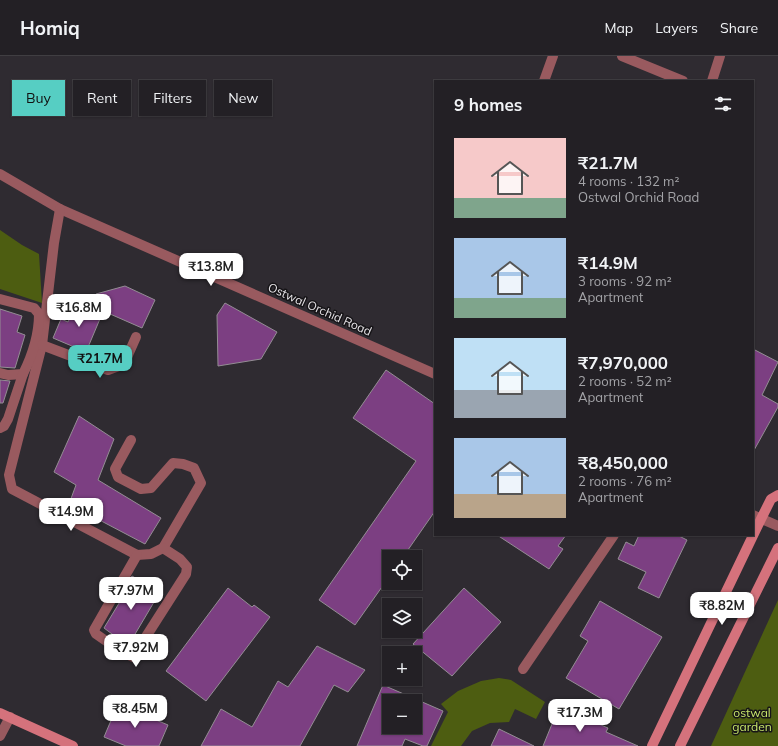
<!DOCTYPE html>
<html lang="en">
<head>
<meta charset="utf-8">
<style>
	body { margin:0; font-family:Mulish,sans-serif; background:#2b282d; color:#f1f3f6; height:100vh; display:flex; flex-direction:column; font-size:15px; white-space:nowrap }
	* { box-sizing:border-box; margin:0 }
	p { font-size:13px; color:#a3a3a7 }
	.icon { flex:none; width:22px; height:22px; fill:none; stroke:currentColor; stroke-width:2; stroke-linecap:round; stroke-linejoin:round }
	.map { position:relative; flex:1; overflow:hidden }
	.side { position:absolute; left:434px; top:24px; width:320px; height:456px; display:flex; flex-direction:column; background:#232025; border-radius:0px; box-shadow:0 1px 3px #0004,0 0 0 1px #403e42 }
	.side>* { flex:none }
	.hud { position:absolute; left:12px; top:24px; width:362px; height:36px; display:flex; gap:8px }
	.fabs { position:absolute; left:382px; top:494px; display:grid; gap:8px }
	.fabs a { display:grid; place-items:center; width:40px; height:40px; border-radius:0px; background:#232025; box-shadow:0 1px 3px #0004,0 0 0 1px #403e42; font-size:20px }
	.price { position:absolute; translate:-50% -34px; padding:0 9px; border-radius:8px; background:#fff; color:#222; font-size:13px; line-height:26px; filter:drop-shadow(0 1px 2px #0008) }
	.price::after { content:''; position:absolute; left:50%; top:24px; width:12px; height:9px; margin-left:-6px; background:inherit; clip-path:polygon(0 0,100% 0,50% 100%) }
	.price.on { background:#56cec3; color:#111 }
	ul { padding:0; list-style:none }
	li { display:flex; align-items:center; gap:12px; height:100px; padding:0 20px }
	li span { display:grid; place-items:center; flex:none; width:112px; height:80px; border-radius:0px; color:#555 }
	li>.icon { margin-inline-start:auto }
	span .icon { width:48px; height:48px; fill:#fffc; stroke-width:1 }
	li b { font-size:17px }
	h2 { display:flex; justify-content:space-between; align-items:center; height:48px; padding:0 20px; font-size:17px }
	.chip { padding:0 14px; border-radius:0px; background:#232025; box-shadow:0 1px 3px #0004,0 0 0 1px #403e42; font-size:14px; line-height:36px }
	.chip.on { background:#56cec3; color:#111 }
	header { display:flex; align-items:center; gap:24px; box-sizing:border-box; height:56px; padding:0 20px; background:#232025; border-bottom:1px solid #403e42 }
	header strong { font-size:19px }
	nav { display:flex; gap:22px; margin-inline-start:auto; font-size:14px }
	.map>svg:first-child { display:block }
	.green { fill:#4d5d11 }
	.building { fill:#7c3f82; stroke:#948d94; fill-rule:evenodd }
	.lines { fill:none; stroke-linecap:round; stroke-linejoin:round }
	.lane { stroke:#995a5f; stroke-width:10 }
	.street { stroke:#995a5f; stroke-width:10 }
	.secondary { stroke:#d5727c; stroke-width:10 }
	.labels { text-anchor:middle; dominant-baseline:central; stroke-width:3; stroke-linejoin:round; paint-order:stroke }
	.street-label { font-size:12px; fill:#e8e5e9; stroke:#161417 }
	.park-label { font-size:12px; fill:#c7e56a; stroke:#161417 }
</style>
</head>
<body>
<header>
<strong>Homiq</strong>
<nav><a>Map</a><a>Layers</a><a>Share</a></nav>
</header>
<div class="map">
<svg width="778" height="690" viewBox="0 0 778 690">
	<rect width="100%" height="100%" fill="#2f2b31"/>
	<g class="green">
		<path d="M0,174L22,189L39,198L42,247L0,233Z"/>
		<path d="M778,544V690H711Z"/>
		<path d="M499,622L511,624L545,646L536,663L515,653L509,666L490,667L472,675L461,690H431L448,656L441,648L458,635L481,625Z"/>
	</g>
	<g class="building">
		<path d="M125,230L155,244L142,272L101,254L96,238Z"/>
		<path d="M76,247L102,258L86,296L53,282L61,263L68,266Z"/>
		<path d="M225,247L277,276L261,303L218,310L217,259Z"/>
		<path d="M0,253L22,260L17,276L25,279L15,312L0,311Z"/>
		<path d="M753,293L778,306L762,339L778,348V351L753,396Z"/>
		<path d="M386,314L435,348V455L403,501H389V521L355,569L319,544L416,405L353,362Z"/>
		<path d="M0,324L10,325L3,347H0Z"/>
		<path d="M79,360L114,383L98,424L161,462L145,488L69,448L76,429L54,416Z"/>
		<path d="M497,479H566L558,490L563,493L549,513Z"/>
		<path d="M639,479H677L687,484L659,542L638,532L646,516L618,503L626,486L634,490Z"/>
		<path d="M132,520L146,528L145,534L157,541L128,590L104,572L121,544L119,543Z"/>
		<path d="M228,532L252,551L254,549L270,561L206,645L166,615Z"/>
		<path d="M464,532L501,566L452,620L413,588Z"/>
		<path d="M600,545L662,581L619,653L566,622L588,585L580,580Z"/>
		<path d="M317,590L365,614L348,636L334,629L300,690H201L221,653L252,671L278,625L288,631Z"/>
		<path d="M383,629L443,655L427,690H423L405,683L402,690H357ZM389,645H415V671H389Z"/>
		<path d="M118,648L168,669L159,690H126L104,681Z"/>
		<path d="M559,651L608,672L606,676L638,690H543Z"/>
		<path d="M499,673L534,690H491Z"/>
	</g>
	<g class="lines">
		<g class="lane">
			<path d="M622,0L683,25"/>
			<path d="M712,25L720,0"/>
			<path d="M523,613L614,479"/>
		</g>
		<g class="street">
			<path d="M544,25L553,0"/>
			<path d="M0,118L60,153L435,318"/>
			<path d="M60,153L54,187L42,289L9,419L12,433L137,499L151,498L163,492L201,427L194,412L183,408L173,407L151,432L141,433L118,421L115,413L131,384"/>
			<path d="M0,243L34,252L39,258C39,278 32,300 23,318L8,319L0,317"/>
			<path d="M42,289L108,314L124,308L136,281"/>
			<path d="M0,372L4,370L8,363L23,318"/>
			<path d="M753,459L778,470"/>
			<path d="M137,499L94,574L96,578L122,596L133,601L186,518L187,511L180,503L163,492"/>
			<path d="M0,680L10,661"/>
		</g>
		<g class="secondary">
			<path d="M0,657L73,690"/>
			<path d="M652,690L761,463L771,443L778,439"/>
			<path d="M680,690L778,492"/>
		</g>
	</g>
	<g class="labels">
		<g class="street-label">
			<text transform="translate(320 253) rotate(24)">Ostwal Orchid Road</text>
		</g>
		<g class="park-label">
			<text x="752" y="656">ostwal<tspan x="752" dy="14">garden</tspan></text>
		</g>
	</g>
</svg>
<div class="fabs">
<a><svg class="icon" aria-label="locate" viewBox="0 0 24 24"><circle cx="12" cy="12" r="6"/><path d="M12 2v4M12 18v4M2 12h4M18 12h4"/></svg></a>
<a><svg class="icon" aria-label="layers" viewBox="0 0 24 24"><path d="M12 4l9 5-9 5-9-5zM3 14l9 5 9-5"/></svg></a>
<a>+</a>
<a>−</a>
</div>
<b class="price" style="left:211px;top:231px">₹13.8M</b>
<b class="price" style="left:79px;top:272px">₹16.8M</b>
<b class="price on" style="left:100px;top:323px">₹21.7M</b>
<b class="price" style="left:71px;top:476px">₹14.9M</b>
<b class="price" style="left:131px;top:555px">₹7.97M</b>
<b class="price" style="left:722px;top:570px">₹8.82M</b>
<b class="price" style="left:136px;top:612px">₹7.92M</b>
<b class="price" style="left:135px;top:673px">₹8.45M</b>
<b class="price" style="left:580px;top:677px">₹17.3M</b>
<div class="hud">
<a class="chip on">Buy</a>
<a class="chip">Rent</a>
<a class="chip">Filters</a>
<a class="chip">New</a>
</div>
<section class="side">
<h2>9 homes<svg class="icon" aria-label="filters" viewBox="0 0 24 24"><path d="M4 7h16M4 17h16"/><circle cx="9" cy="7" r="2"/><circle cx="15" cy="17" r="2"/></svg></h2>
<ul>
<li><span style="background:linear-gradient(#f6c9c9 75%,#7fa58c 0)"><svg class="icon" aria-label="home" viewBox="0 0 24 24"><path d="M3 11l9-7 9 7M6 9v11h12V9"/></svg></span><div><b>₹21.7M</b><p>4 rooms · 132 m²</p><p>Ostwal Orchid Road</p></div></li>
<li><span style="background:linear-gradient(#a9c7e8 75%,#7fa58c 0)"><svg class="icon" aria-label="home" viewBox="0 0 24 24"><path d="M3 11l9-7 9 7M6 9v11h12V9"/></svg></span><div><b>₹14.9M</b><p>3 rooms · 92 m²</p><p>Apartment</p></div></li>
<li><span style="background:linear-gradient(#bfe0f5 65%,#9aa5b1 0)"><svg class="icon" aria-label="home" viewBox="0 0 24 24"><path d="M3 11l9-7 9 7M6 9v11h12V9"/></svg></span><div><b>₹7,970,000</b><p>2 rooms · 52 m²</p><p>Apartment</p></div></li>
<li><span style="background:linear-gradient(#a9c7e8 70%,#b9a48a 0)"><svg class="icon" aria-label="home" viewBox="0 0 24 24"><path d="M3 11l9-7 9 7M6 9v11h12V9"/></svg></span><div><b>₹8,450,000</b><p>2 rooms · 76 m²</p><p>Apartment</p></div></li>
</ul>
</section>
</div>
</body>
</html>
